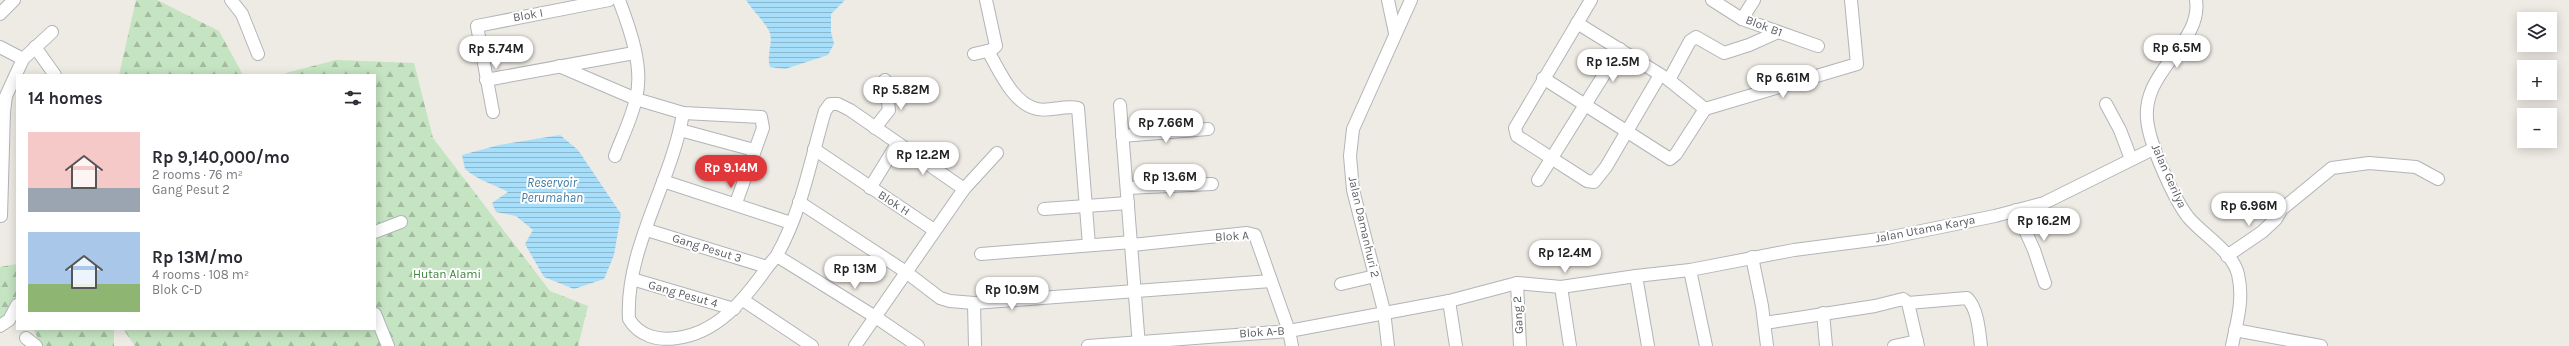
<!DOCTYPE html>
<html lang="en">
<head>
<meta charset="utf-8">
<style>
	body { margin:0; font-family:Karla,sans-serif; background:#f2f2f3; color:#2b2b33; height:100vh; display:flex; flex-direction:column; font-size:15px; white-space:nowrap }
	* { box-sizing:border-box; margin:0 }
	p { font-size:13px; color:#7c7c81 }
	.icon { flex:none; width:22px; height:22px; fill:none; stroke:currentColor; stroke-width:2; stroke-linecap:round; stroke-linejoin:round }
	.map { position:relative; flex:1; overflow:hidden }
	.sheet { position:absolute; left:16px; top:74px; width:360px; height:256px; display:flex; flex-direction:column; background:#fff; border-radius:0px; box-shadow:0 2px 10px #0003 }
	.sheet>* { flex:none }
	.tools { position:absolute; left:2517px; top:12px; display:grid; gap:8px }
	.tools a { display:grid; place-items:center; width:40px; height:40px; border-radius:0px; background:#fff; box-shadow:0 2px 10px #0003; font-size:20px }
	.price { position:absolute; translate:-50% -34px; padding:0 9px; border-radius:14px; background:#fff; color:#222; font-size:13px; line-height:26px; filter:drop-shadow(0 1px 2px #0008) }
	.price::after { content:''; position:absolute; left:50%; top:24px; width:12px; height:9px; margin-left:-6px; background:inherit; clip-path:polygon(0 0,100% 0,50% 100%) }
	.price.selected { background:#e0373a; color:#fff }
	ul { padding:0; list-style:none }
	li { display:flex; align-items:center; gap:12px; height:100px; padding:0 12px }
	li span { display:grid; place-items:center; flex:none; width:112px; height:80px; border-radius:0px; color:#555 }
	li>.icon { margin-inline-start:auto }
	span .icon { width:48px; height:48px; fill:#fffc; stroke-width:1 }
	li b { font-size:17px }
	h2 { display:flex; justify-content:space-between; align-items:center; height:48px; padding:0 12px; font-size:17px }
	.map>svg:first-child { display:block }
	.forest { fill:url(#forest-firs) }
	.water { fill:url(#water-rules) }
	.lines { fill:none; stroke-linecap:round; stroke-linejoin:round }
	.minor-casing { stroke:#b1b5b8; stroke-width:14 }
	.minor { stroke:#fff; stroke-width:12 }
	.labels { text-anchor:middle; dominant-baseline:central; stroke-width:4; stroke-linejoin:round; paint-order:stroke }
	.street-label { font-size:12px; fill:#5c6064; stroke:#fff }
	.park-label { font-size:12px; fill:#3e843a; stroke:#fff }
	.water-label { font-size:13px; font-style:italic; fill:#427aa3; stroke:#fff }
</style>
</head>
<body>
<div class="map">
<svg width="2569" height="346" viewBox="0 0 2569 346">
	<defs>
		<pattern id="forest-firs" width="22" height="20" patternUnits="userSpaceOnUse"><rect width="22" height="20" fill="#c5e4c1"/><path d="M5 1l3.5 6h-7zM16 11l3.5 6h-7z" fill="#a3bca0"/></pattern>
		<pattern id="water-rules" width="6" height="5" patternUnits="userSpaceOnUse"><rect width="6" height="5" fill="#a7defa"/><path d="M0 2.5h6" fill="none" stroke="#8bb7ce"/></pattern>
	</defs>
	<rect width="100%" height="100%" fill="#eeeae4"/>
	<g class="forest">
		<path d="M136,0H157L219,31L243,75H119Z"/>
		<path d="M336,60L414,63L433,138L550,291L588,306L578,346H135L123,329H375V75H286V73Z"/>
		<path d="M17,264V318H0V267Z"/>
		<path d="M33,329H114V346H42Z"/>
	</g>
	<g class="water">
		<path d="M746,0H845L831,14V32L834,44L828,55L785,69L770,67C766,55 773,45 770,33C767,24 752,10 746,0Z"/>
		<path d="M560,135L578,150L621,214L614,255L604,279L574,289L544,277L525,244L533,230L516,216L496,212L492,203L508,192C492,183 480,182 465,169L462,155L499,145Z"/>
	</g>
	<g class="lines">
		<g class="minor-casing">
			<g id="minor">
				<path d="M231,0L242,14L258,54"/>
				<path d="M1388,0L1395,33"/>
				<path d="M1591,0L1515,128L1517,136L1587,181L1594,182L1606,167L1660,75"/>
				<path d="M1712,0L1742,19L1818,46"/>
				<path d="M2196,0C2203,45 2137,72 2148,126C2152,149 2174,199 2188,217C2203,235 2232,251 2238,274C2244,300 2237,321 2232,346"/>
				<path d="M0,14L14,0"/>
				<path d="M1742,19L1754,0"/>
				<path d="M1577,23L1669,80L1705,109"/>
				<path d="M0,47L23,59L6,96L4,112L1,216"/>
				<path d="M35,47L55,75"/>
				<path d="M988,51C999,70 1013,104 1037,109C1049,112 1064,105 1078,108L1089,245"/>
				<path d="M974,54L991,50L996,46L986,0"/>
				<path d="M23,59L52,32"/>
				<path d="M559,66L636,99L683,113L761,117L763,128L736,203"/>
				<path d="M1543,78L1670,159L1676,154L1705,109"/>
				<path d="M486,80L634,53"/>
				<path d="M1669,80L1690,41L1696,37L1724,53L1749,45L1778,32"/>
				<path d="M2106,104L2120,130L2131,159"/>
				<path d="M1120,105L1139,346"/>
				<path d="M1705,109L1857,64L1851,0"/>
				<path d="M493,112L477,26L609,0"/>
				<path d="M683,113C672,182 625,248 629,319C639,336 658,341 677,338C717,333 744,300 766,269C769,264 774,260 777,255C802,211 811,158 825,111L830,104H838L850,110L964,189"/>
				<path d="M875,128L889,110L885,80"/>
				<path d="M680,130L754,150"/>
				<path d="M1122,136L1208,129"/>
				<path d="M814,149L934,230"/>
				<path d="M615,156C622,137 632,118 636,98C644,68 630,29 619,0"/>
				<path d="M1538,180L1620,49"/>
				<path d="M663,181L791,223"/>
				<path d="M870,188L897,144"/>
				<path d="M1127,188L1212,184"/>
				<path d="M799,202L906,272L940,298L950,301L974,303L1271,281"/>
				<path d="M1044,209L1128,203"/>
				<path d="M2016,210L2034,250L2045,283"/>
				<path d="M647,230L767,267"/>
				<path d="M375,232L401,222"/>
				<path d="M1132,245L1247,233L1255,235L1289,331L1292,346"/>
				<path d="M981,254L1132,242"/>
				<path d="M777,256L877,318L918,346"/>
				<path d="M2227,256L2262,232L2276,219L2282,209L2332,168L2369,163L2416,167L2438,179"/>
				<path d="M1752,257L1762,306L1767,346"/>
				<path d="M1690,270L1706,346"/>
				<path d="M1636,276L1648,346"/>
				<path d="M632,279L734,309"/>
				<path d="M1517,283L1520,346"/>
				<path d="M1341,284L1375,276"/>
				<path d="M1561,287L1570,346"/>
				<path d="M743,300L812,346"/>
				<path d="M1449,301L1456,346"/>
				<path d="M974,303L975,346"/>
				<path d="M1908,303L1967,298C1978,309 1979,331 1981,346"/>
				<path d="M1823,313L1826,346"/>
				<path d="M375,314L388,346"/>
				<path d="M1765,323L1875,306L1903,299L1908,303L1918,346"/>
				<path d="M0,326L9,320L17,305"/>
				<path d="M2235,330L2321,346"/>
				<path d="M26,338L36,346"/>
				<path d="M855,346L964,189L997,153"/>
				<path d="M1088,346L1289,331L1449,301L1517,283L1561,287L1636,276L1690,270L1794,250L1887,238L1995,216L2044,203L2155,148"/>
				<path d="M1388,346L1384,311L1353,190L1350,156L1353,129L1411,0"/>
				<path d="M1894,346L1917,341"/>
			</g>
		</g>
		<use href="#minor" class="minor"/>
	</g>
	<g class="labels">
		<g class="street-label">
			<text transform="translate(528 15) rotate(-10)">Blok I</text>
			<text transform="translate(1764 26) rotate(21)">Blok B1</text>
			<text transform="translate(2169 176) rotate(66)">Jalan Gerilya</text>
			<text transform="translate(894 203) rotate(33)">Blok H</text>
			<text transform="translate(1364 227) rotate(77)">Jalan Damanhuri 2</text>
			<text transform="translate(1925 229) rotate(-11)">Jalan Utama Karya</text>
			<text transform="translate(1232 236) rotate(-3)">Blok A</text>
			<text transform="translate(707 248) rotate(17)">Gang Pesut 3</text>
			<text transform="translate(683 294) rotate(16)">Gang Pesut 4</text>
			<text transform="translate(1518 315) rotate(-93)">Gang 2</text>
			<text transform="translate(1262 332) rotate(-4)">Blok A-B</text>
		</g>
		<g class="park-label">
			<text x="447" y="274">Hutan Alami</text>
		</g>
		<g class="water-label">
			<text x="552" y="182">Reservoir<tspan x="552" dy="15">Perumahan</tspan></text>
		</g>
	</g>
</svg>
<div class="tools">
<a><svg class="icon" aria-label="layers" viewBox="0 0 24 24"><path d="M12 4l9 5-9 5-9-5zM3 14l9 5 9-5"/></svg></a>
<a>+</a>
<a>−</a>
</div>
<b class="price" style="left:2177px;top:69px">Rp 6.5M</b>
<b class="price" style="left:496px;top:70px">Rp 5.74M</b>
<b class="price" style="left:1613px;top:83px">Rp 12.5M</b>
<b class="price" style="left:1783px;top:99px">Rp 6.61M</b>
<b class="price" style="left:901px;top:111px">Rp 5.82M</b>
<b class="price" style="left:1166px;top:144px">Rp 7.66M</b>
<b class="price" style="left:923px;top:176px">Rp 12.2M</b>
<b class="price selected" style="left:731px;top:189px">Rp 9.14M</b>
<b class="price" style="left:1170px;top:198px">Rp 13.6M</b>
<b class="price" style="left:2249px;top:227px">Rp 6.96M</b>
<b class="price" style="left:2044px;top:242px">Rp 16.2M</b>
<b class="price" style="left:1565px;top:274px">Rp 12.4M</b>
<b class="price" style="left:855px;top:290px">Rp 13M</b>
<b class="price" style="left:1012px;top:311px">Rp 10.9M</b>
<section class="sheet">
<h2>14 homes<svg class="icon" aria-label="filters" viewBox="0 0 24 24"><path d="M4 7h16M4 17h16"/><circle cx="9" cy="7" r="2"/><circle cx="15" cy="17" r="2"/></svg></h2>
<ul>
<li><span style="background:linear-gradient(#f6c9c9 70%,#9aa5b1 0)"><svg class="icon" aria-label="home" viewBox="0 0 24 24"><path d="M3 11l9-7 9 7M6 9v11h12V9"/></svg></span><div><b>Rp 9,140,000/mo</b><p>2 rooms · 76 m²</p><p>Gang Pesut 2</p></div></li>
<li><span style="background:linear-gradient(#a9c7e8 65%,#8fb573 0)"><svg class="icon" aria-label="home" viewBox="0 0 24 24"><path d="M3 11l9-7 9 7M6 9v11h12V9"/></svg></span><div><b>Rp 13M/mo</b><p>4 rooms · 108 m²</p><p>Blok C-D</p></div></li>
</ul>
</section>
</div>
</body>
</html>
